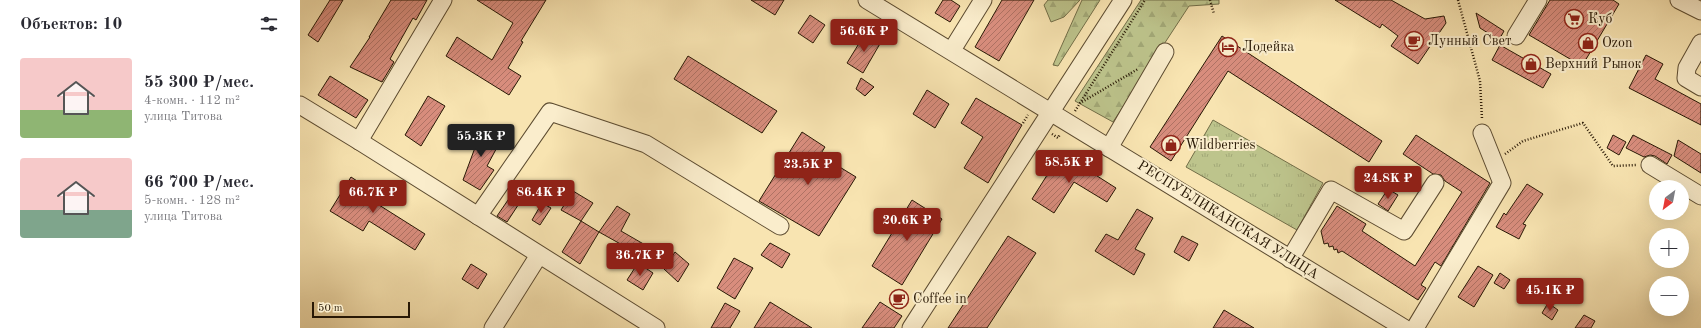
<!DOCTYPE html>
<html lang="ru">
<head>
<meta charset="utf-8">
<style>
	body { margin:0; font-family:"Old Standard TT",serif; background:#f2f2f3; color:#2b2b33; height:100vh; display:flex; flex-direction:column; font-size:15px; white-space:nowrap }
	* { box-sizing:border-box; margin:0 }
	p { font-size:13px; color:#7c7c81 }
	.icon { flex:none; width:22px; height:22px; fill:none; stroke:currentColor; stroke-width:2; stroke-linecap:round; stroke-linejoin:round }
	.map { position:relative; flex:1; overflow:hidden }
	.sheet { display:flex; flex-direction:column; background:#fff; width:300px }
	.sheet>* { flex:none }
	.needle { width:26px; rotate:212deg }
	.buttons { position:absolute; left:1349px; top:180px; display:grid; gap:8px }
	.buttons a { display:grid; place-items:center; width:40px; height:40px; border-radius:50%; background:#fff; box-shadow:0 4px 16px #0002; font-size:20px }
	.scale { position:absolute; left:12px; bottom:10px; width:98px; box-sizing:border-box; padding-left:4px; border:2px solid #281805; border-top:0; font-size:11px; line-height:14px; white-space:nowrap; color:#281805; -webkit-text-stroke:3px #faedcc; paint-order:stroke }
	.price { position:absolute; translate:-50% -34px; padding:0 9px; border-radius:4px; background:#8f2418; color:#fff; font-size:13px; line-height:26px; filter:drop-shadow(0 1px 2px #0008) }
	.price::after { content:''; position:absolute; left:50%; top:24px; width:12px; height:9px; margin-left:-6px; background:inherit; clip-path:polygon(0 0,100% 0,50% 100%) }
	.price.selected { background:#222; color:#fff }
	ul { padding:0; list-style:none }
	li { display:flex; align-items:center; gap:12px; height:100px; padding:0 20px }
	li span { display:grid; place-items:center; flex:none; width:112px; height:80px; border-radius:4px; color:#555 }
	li>.icon { margin-inline-start:auto }
	span .icon { width:48px; height:48px; fill:#fffc; stroke-width:1 }
	li b { font-size:17px }
	h2 { display:flex; justify-content:space-between; align-items:center; height:48px; padding:0 20px; font-size:17px }
	main { display:flex; flex:1; min-height:0 }
	.map>svg:first-child { display:block }
	.grass { fill:url(#grass-tufts); stroke:#726e48 }
	.forest { fill:url(#forest-firs); stroke:#726e48 }
	.building { fill:url(#building-hatch); stroke:#281805 }
	.lines { fill:none; stroke-linecap:round; stroke-linejoin:round }
	.minor-casing { stroke:#5c4b30; stroke-width:19 }
	.path { stroke:#281805; stroke-width:2.5; stroke-dasharray:1 2; stroke-linecap:butt }
	.minor { stroke:#faedcc; stroke-width:17 }
	.labels { text-anchor:middle; dominant-baseline:central; stroke-width:4; stroke-linejoin:round; paint-order:stroke }
	.poi-label { font-size:14px; fill:#281805; stroke:#faedcc; text-anchor:start }
	.street-label { font-size:14px; fill:#281805; stroke:#faedcc }
</style>
</head>
<body>
<main>
<section class="sheet">
<h2>Объектов: 10<svg class="icon" aria-label="filters" viewBox="0 0 24 24"><path d="M4 7h16M4 17h16"/><circle cx="9" cy="7" r="2"/><circle cx="15" cy="17" r="2"/></svg></h2>
<ul>
<li><span style="background:linear-gradient(#f6c9c9 65%,#8fb573 0)"><svg class="icon" aria-label="home" viewBox="0 0 24 24"><path d="M3 11l9-7 9 7M6 9v11h12V9"/></svg></span><div><b>55 300 ₽/мес.</b><p>4-комн. · 112 m²</p><p>улица Титова</p></div></li>
<li><span style="background:linear-gradient(#f6c9c9 65%,#7fa58c 0)"><svg class="icon" aria-label="home" viewBox="0 0 24 24"><path d="M3 11l9-7 9 7M6 9v11h12V9"/></svg></span><div><b>66 700 ₽/мес.</b><p>5-комн. · 128 m²</p><p>улица Титова</p></div></li>
</ul>
</section>
<div class="map">
<svg width="1401" height="328" viewBox="0 0 1401 328">
	<defs>
		<pattern id="grass-tufts" width="24" height="20" patternUnits="userSpaceOnUse"><rect width="24" height="20" fill="#bdc48c"/><path d="M3 7l-1-3M5 7V3M7 7l1-3M15 17l-1-3M17 17v-4M19 17l1-3" fill="none" stroke="#a2a877"/></pattern>
		<pattern id="forest-firs" width="22" height="20" patternUnits="userSpaceOnUse"><rect width="22" height="20" fill="#bdc48c"/><path d="M5 1l3.5 6h-7zM16 11l3.5 6h-7z" fill="#a2a877"/></pattern>
		<pattern id="building-hatch" width="6" height="6" patternUnits="userSpaceOnUse"><rect width="6" height="6" fill="#d88d7d"/><path d="M-1 1l2-2M0 6l6-6M5 7l2-2" fill="none" stroke="#af7264"/></pattern>
	</defs>
	<rect width="100%" height="100%" fill="#f8e4b1"/>
	<filter id="stains"><feTurbulence type="fractalNoise" baseFrequency=".005" numOctaves="4"/><feColorMatrix values="0 0 0 0 .2 0 0 0 0 .09 0 0 0 0 .02 0 0 0 .5 -.17"/></filter>
	<radialGradient id="worn" r=".72"><stop offset=".6" stop-color="#630" stop-opacity="0"/><stop offset="1" stop-color="#630" stop-opacity=".3"/></radialGradient>
	<path class="grass" d="M913,120L1023,183L997,230L886,167Z"/>
	<g class="forest">
		<path d="M748,0H780L764,17L751,22L744,5Z"/>
		<path d="M782,0H800L758,66L753,65Z"/>
		<path d="M841,0H919V4L889,6L813,122L775,101Z"/>
	</g>
	<g class="building">
		<path d="M30,0H43L18,42L8,35Z"/>
		<path d="M91,0H127L116,20L113,18L90,59L94,62L82,82L50,67L70,37H69Z"/>
		<path d="M177,0H246L221,41L223,42L208,68L221,76L209,95L146,56L157,37L192,60L213,23Z"/>
		<path d="M451,0H484L475,15Z"/>
		<path d="M643,0H651L660,6L650,22L635,13Z"/>
		<path d="M702,0H734L699,61L675,47Z"/>
		<path d="M1035,0H1091L1125,19L1144,16L1146,23L1118,64L1091,46L1098,36L1082,24L1080,28Z"/>
		<path d="M1250,0H1313L1319,4L1282,66L1229,35Z"/>
		<path d="M1176,13L1204,31L1199,40L1180,28Z"/>
		<path d="M510,15L525,25L513,43L498,33Z"/>
		<path d="M566,32L581,42L563,73L547,63Z"/>
		<path d="M922,36L1082,141L1069,162L928,71L871,161L850,147Z"/>
		<path d="M1200,45L1251,74L1243,88L1192,60Z"/>
		<path d="M1346,55L1363,64L1355,79L1401,104V125L1329,88Z"/>
		<path d="M388,56L477,111L462,133L374,79Z"/>
		<path d="M30,76L68,100L56,118L18,95Z"/>
		<path d="M561,78L574,87L565,96L556,89Z"/>
		<path d="M627,90L649,104L635,128L613,114Z"/>
		<path d="M128,96L145,106L121,146L105,135Z"/>
		<path d="M676,98L722,125L688,183L664,168L683,137L661,123Z"/>
		<path d="M176,126L201,140L187,166L194,170L180,190L163,180L176,145L169,141Z"/>
		<path d="M502,132L525,147L520,155L556,177L519,236L459,201Z"/>
		<path d="M1116,135L1190,183L1141,266L1135,262L1121,285L1126,288L1118,300L1042,251L1038,253L1037,249L1034,250L1033,246L1029,247L1028,243L1024,244L1021,231L1037,206L1066,224L1062,231L1115,266L1162,192L1145,181L1141,175L1133,174L1103,154Z"/>
		<path d="M1313,135L1326,142L1319,155L1307,148Z"/>
		<path d="M1333,135L1372,155L1367,164L1355,156L1350,155L1344,157L1326,148Z"/>
		<path d="M1378,140L1401,154V173L1374,156Z"/>
		<path d="M761,153L816,188L807,202L774,182L754,213L732,199Z"/>
		<path d="M51,177L83,198L79,205L125,234L115,250L69,221L63,231L30,211Z"/>
		<path d="M1227,184L1243,194L1223,224L1226,225L1219,239L1196,227L1204,213L1206,215Z"/>
		<path d="M217,187L226,193L207,222L197,216Z"/>
		<path d="M1088,189L1098,195L1088,211L1078,204Z"/>
		<path d="M273,191L293,203L281,221L261,210Z"/>
		<path d="M612,200L642,219L602,285L572,266Z"/>
		<path d="M242,203L251,208L240,225L232,220Z"/>
		<path d="M317,206L330,214L321,231L347,246L342,256L299,232Z"/>
		<path d="M837,209L853,218L835,249L845,254L834,275L795,251L806,234L818,240Z"/>
		<path d="M281,221L299,232L280,264L262,252Z"/>
		<path d="M708,236L736,253L687,328H648Z"/>
		<path d="M882,236L898,244L889,261L874,252Z"/>
		<path d="M470,243L490,254L482,268L461,255Z"/>
		<path d="M375,252L389,264L378,282L364,269Z"/>
		<path d="M434,258L453,268L435,299L417,288Z"/>
		<path d="M338,263L353,273L343,290L327,280Z"/>
		<path d="M171,264L187,274L178,289L162,279Z"/>
		<path d="M1178,266L1193,275L1174,307L1158,297Z"/>
		<path d="M1200,273L1210,280L1204,289L1194,283Z"/>
		<path d="M470,302L512,328H454Z"/>
		<path d="M580,302L602,316L594,328H562Z"/>
		<path d="M425,303L440,311L430,328H411Z"/>
		<path d="M1248,303L1258,310L1252,320L1242,313Z"/>
		<path d="M924,310L954,328H913Z"/>
		<path d="M1284,315L1295,321L1291,328H1275Z"/>
	</g>
	<g class="lines">
		<g class="minor-casing">
			<g id="minor">
				<path d="M567,0L1104,328"/>
				<path d="M1379,0L1401,11"/>
				<path d="M1216,36L1238,0"/>
				<path d="M1401,43L1387,68L1386,78L1401,87"/>
				<path d="M652,50L683,0"/>
				<path d="M0,105L59,141L356,328"/>
				<path d="M59,141L143,0"/>
				<path d="M809,148L865,52"/>
				<path d="M1350,165L1401,196"/>
				<path d="M178,216L250,112L346,144L480,226"/>
				<path d="M990,259L1031,190L1104,231L1135,183"/>
				<path d="M193,328L239,255"/>
				<path d="M611,328L823,0"/>
				<path d="M1115,328L1202,183L1182,133"/>
			</g>
		</g>
		<g class="path">
			<path d="M910,0L914,14"/>
			<path d="M1158,0L1180,81L1182,119"/>
			<path d="M782,102L838,69"/>
			<path d="M775,111L845,0"/>
			<path d="M723,123L728,115"/>
			<path d="M752,134L758,138L760,134"/>
			<path d="M1205,154L1223,141L1283,123L1313,166L1336,165"/>
			<path d="M1057,188L1071,167"/>
		</g>
		<use href="#minor" class="minor"/>
	</g>
	<defs>
		<g id="supermarket-ring" transform="scale(1)"><circle r="9.5" fill="#faedcc" stroke="#8f2418" stroke-width="1.5"/><path d="M-6-5.5h2.5l.6 2H6L4.5 2H-2.5L-4.4-4H-6ZM-1.5 3.2a1.3 1.3 0 1 0 .1 0ZM3 3.2a1.3 1.3 0 1 0 .1 0Z" fill="#8f2418"/></g>
		<g id="cafe-ring" transform="scale(1)"><circle r="9.5" fill="#faedcc" stroke="#8f2418" stroke-width="1.5"/><path d="M-5.5-4.5H6V0H3Q3 3.5 0 3.5H-2.5Q-5.5 3.5-5.5 0ZM3-3.2v2h1.7v-2ZM-6 4.5H4V6H-6Z" fill="#8f2418"/></g>
		<g id="shop-ring" transform="scale(1)"><circle r="9.5" fill="#faedcc" stroke="#8f2418" stroke-width="1.5"/><path d="M-5-2.5h2.3a2.7 3.5 0 0 1 5.4 0H5L5.5 6h-11ZM-1.5-2.5h3a1.5 2.3 0 0 0-3 0Z" fill="#8f2418"/></g>
		<g id="hotel-ring" transform="scale(1)"><circle r="9.5" fill="#faedcc" stroke="#8f2418" stroke-width="1.5"/><path d="M-6-4.5h1.5V1H6V5H4.5V3h-9V5H-6ZM-4 0a1.8 1.8 0 1 1 3.6 0ZM.5 0V-2.5h3Q6-2.5 6 0Z" fill="#8f2418"/></g>
	</defs>
	<g fill-rule="evenodd">
		<use href="#supermarket-ring" x="1274" y="19"/>
		<use href="#cafe-ring" x="1114" y="41"/>
		<use href="#shop-ring" x="1288" y="43"/>
		<use href="#hotel-ring" x="928" y="47"/>
		<use href="#shop-ring" x="1231" y="64"/>
		<use href="#shop-ring" x="871" y="145"/>
		<use href="#cafe-ring" x="599" y="299"/>
	</g>
	<g class="labels">
		<g class="poi-label">
			<text x="1288" y="19">Куб</text>
			<text x="1128" y="41">Лунный Свет</text>
			<text x="1302" y="43">Ozon</text>
			<text x="942" y="47">Лодейка</text>
			<text x="1245" y="64">Верхний Рынок</text>
			<text x="885" y="145">Wildberries</text>
			<text x="613" y="299">Coffee in</text>
		</g>
		<g class="street-label">
			<text transform="translate(928 220) rotate(32)">РЕСПУБЛИКАНСКАЯ УЛИЦА</text>
		</g>
	</g>
	<rect width="100%" height="100%" filter="url(#stains)"/>
	<rect width="100%" height="100%" fill="url(#worn)"/>
</svg>
<div class="buttons">
<a><svg class="needle" viewBox="-14 -14 28 28"><path d="M0-13l5 13h-10z" fill="#e53935"/><path d="M0 13l5-13h-10z" fill="#7c7c81"/></svg></a>
<a>+</a>
<a>−</a>
</div>
<div class="scale">50 m</div>
<b class="price" style="left:564px;top:53px">56.6K ₽</b>
<b class="price selected" style="left:181px;top:158px">55.3K ₽</b>
<b class="price" style="left:769px;top:184px">58.5K ₽</b>
<b class="price" style="left:508px;top:186px">23.5K ₽</b>
<b class="price" style="left:1088px;top:200px">24.8K ₽</b>
<b class="price" style="left:73px;top:214px">66.7K ₽</b>
<b class="price" style="left:241px;top:214px">86.4K ₽</b>
<b class="price" style="left:607px;top:242px">20.6K ₽</b>
<b class="price" style="left:340px;top:277px">36.7K ₽</b>
<b class="price" style="left:1250px;top:312px">45.1K ₽</b>
</div>
</main>
</body>
</html>
